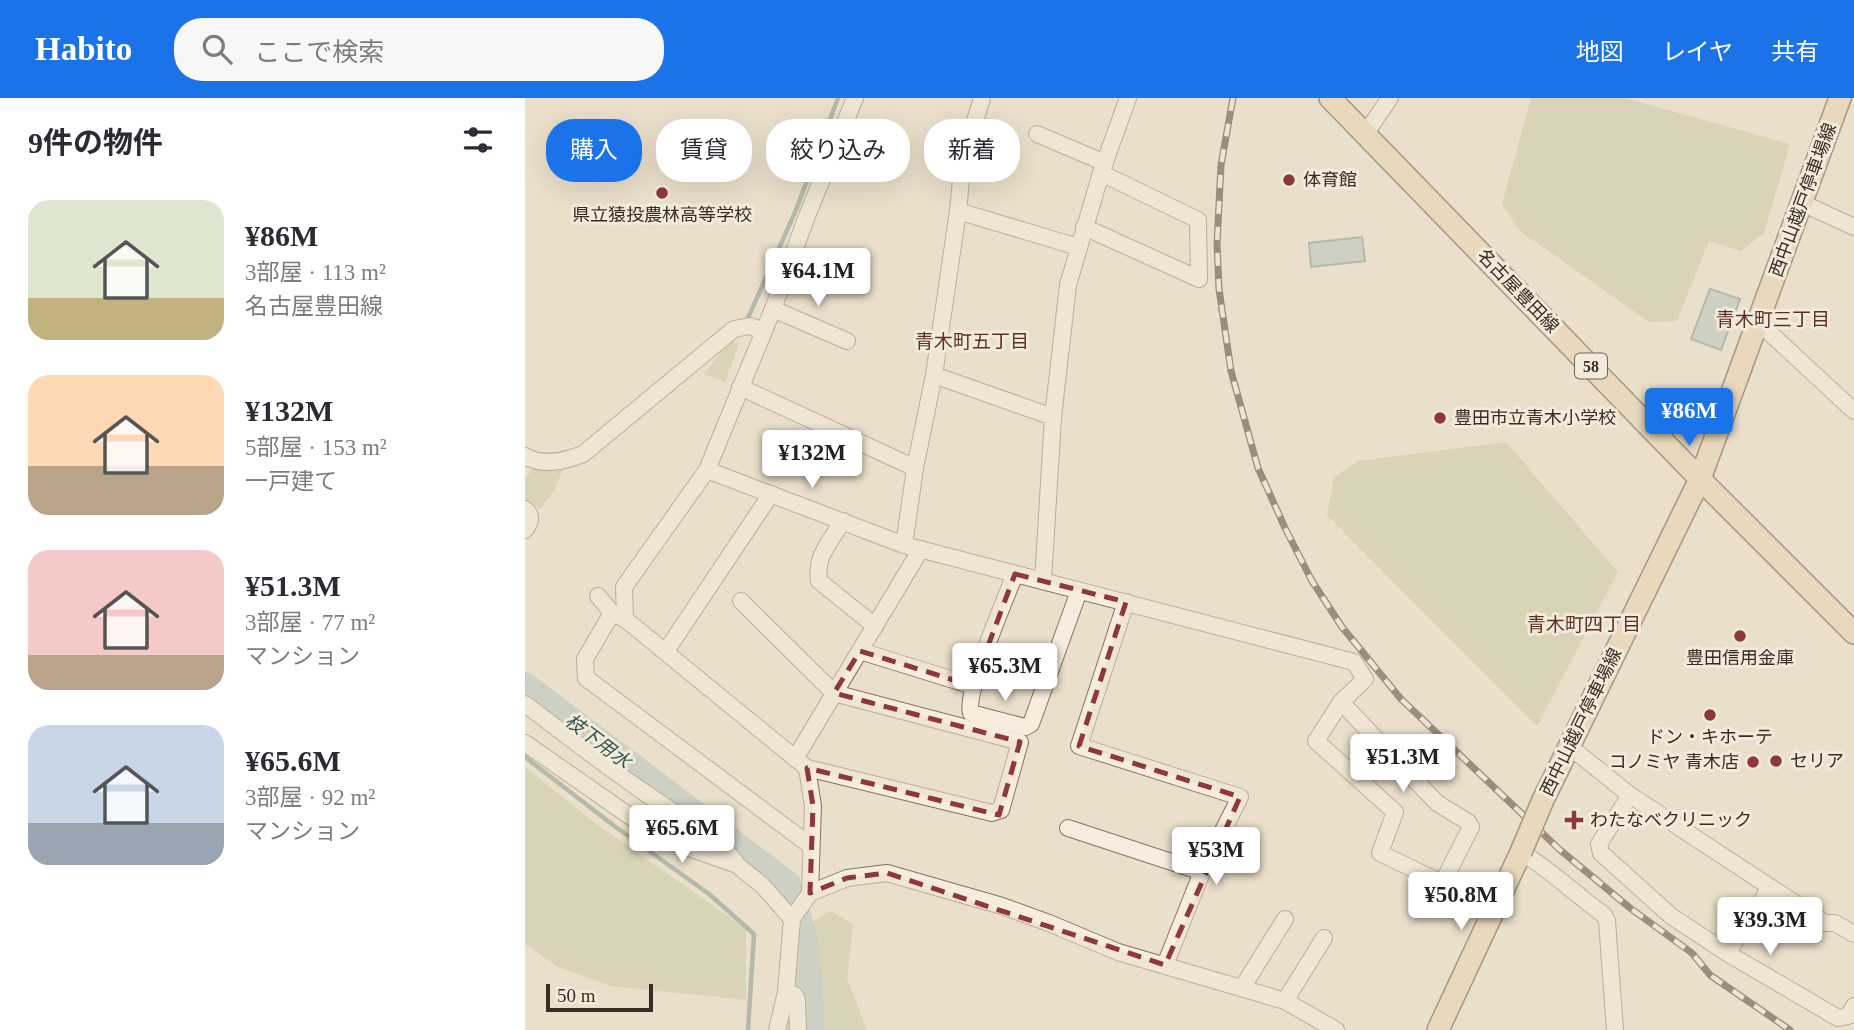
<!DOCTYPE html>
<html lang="ja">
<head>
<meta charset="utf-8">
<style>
	body { margin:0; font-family:"Times New Roman","Noto Sans JP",serif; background:#f7f7f7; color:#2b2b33; height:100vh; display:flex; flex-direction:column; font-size:26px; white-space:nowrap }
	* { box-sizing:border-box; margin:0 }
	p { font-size:23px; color:#7c7c81 }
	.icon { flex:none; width:38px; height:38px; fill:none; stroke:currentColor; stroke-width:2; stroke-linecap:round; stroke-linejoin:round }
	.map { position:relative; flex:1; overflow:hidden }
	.drawer { display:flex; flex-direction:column; background:#fff; width:525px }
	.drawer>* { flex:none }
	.hud { position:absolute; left:21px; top:21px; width:665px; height:63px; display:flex; gap:14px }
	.scale { position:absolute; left:21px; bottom:18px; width:107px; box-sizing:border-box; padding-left:7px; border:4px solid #382c23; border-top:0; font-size:19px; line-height:24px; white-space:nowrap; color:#382c23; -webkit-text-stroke:5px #f2eada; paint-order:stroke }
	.price { position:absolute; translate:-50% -60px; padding:0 16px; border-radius:7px; background:#fff; color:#222; font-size:23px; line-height:46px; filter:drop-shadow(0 2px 4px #0008) }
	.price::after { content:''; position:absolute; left:50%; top:42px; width:21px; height:16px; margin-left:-10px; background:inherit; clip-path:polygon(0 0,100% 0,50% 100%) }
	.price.on { background:#1a73e8; color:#fff }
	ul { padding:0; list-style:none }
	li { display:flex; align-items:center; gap:21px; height:175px; padding:0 28px }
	li span { display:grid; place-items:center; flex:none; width:196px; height:140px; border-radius:21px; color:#555 }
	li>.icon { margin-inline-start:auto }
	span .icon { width:84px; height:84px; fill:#fffc; stroke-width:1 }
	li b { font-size:30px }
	h2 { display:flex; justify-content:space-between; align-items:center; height:84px; padding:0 28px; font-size:30px }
	.pill { padding:0 24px; border-radius:28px; background:#fff; box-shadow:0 7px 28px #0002; font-size:24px; line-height:63px }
	.pill.on { background:#1a73e8; color:#fff }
	header { display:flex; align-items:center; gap:42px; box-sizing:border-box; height:98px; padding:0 35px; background:#1a73e8; color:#fff }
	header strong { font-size:33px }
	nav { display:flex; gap:38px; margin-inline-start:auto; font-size:24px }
	.search { width:490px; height:63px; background:#f7f7f7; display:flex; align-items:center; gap:18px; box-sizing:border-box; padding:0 24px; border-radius:28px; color:#7c7c81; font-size:26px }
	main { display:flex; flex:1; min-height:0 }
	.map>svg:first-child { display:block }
	.green { fill:#c5c8a0 }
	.water { fill:#abbfb8; stroke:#728d85; stroke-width:2 }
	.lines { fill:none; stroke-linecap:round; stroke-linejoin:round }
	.stream { stroke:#728d85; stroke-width:4.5 }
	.river { stroke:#abbfb8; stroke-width:26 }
	.minor-casing { stroke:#857361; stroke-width:18 }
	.major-casing { stroke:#544234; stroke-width:24 }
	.minor { stroke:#f6edde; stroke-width:16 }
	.major { stroke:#e8d1a8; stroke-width:21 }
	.rail-casing { stroke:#382c23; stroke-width:7 }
	.rail { stroke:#f2eada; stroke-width:4.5; stroke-dasharray:13; stroke-linecap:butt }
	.major-bridge-casing { stroke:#544234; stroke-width:24; stroke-linecap:butt }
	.major-bridge { stroke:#e8d1a8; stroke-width:21 }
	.marked { fill:none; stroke:#8e383c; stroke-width:5; stroke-dasharray:14 9; stroke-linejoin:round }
	.poi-dot { fill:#8e383c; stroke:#f2eada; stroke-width:2.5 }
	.labels { text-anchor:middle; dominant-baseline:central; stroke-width:6; stroke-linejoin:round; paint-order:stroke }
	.shield { fill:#f2eada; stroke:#70655a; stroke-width:2 }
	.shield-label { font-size:16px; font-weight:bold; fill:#382c23 }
	.poi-label { font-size:18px; fill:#382c23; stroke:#f2eada; text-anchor:start }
	.street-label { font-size:18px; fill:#382c23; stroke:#f2eada }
	.neighbourhood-label { font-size:19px; fill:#5f3027; stroke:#f2eada }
	.water-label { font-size:19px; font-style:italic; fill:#345652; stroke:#f2eada }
</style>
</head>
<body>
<header>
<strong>Habito</strong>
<div class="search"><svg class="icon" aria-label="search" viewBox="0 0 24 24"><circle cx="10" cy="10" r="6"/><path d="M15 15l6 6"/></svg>ここで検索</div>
<nav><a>地図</a><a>レイヤ</a><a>共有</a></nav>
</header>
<main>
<section class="drawer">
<h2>9件の物件<svg class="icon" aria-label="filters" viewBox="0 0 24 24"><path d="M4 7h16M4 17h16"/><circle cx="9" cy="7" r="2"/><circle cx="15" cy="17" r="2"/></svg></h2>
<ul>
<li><span style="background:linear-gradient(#dfe7d0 70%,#c2b280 0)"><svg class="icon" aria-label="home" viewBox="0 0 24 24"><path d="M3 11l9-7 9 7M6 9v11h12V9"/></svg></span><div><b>¥86M</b><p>3部屋 · 113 m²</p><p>名古屋豊田線</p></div></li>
<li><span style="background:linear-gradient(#ffd9b3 65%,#b9a48a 0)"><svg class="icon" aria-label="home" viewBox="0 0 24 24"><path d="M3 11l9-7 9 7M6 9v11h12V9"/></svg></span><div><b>¥132M</b><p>5部屋 · 153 m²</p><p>一戸建て</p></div></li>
<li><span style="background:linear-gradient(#f6c9c9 75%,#b9a48a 0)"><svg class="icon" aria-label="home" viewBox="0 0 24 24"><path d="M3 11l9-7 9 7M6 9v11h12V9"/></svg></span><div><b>¥51.3M</b><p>3部屋 · 77 m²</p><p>マンション</p></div></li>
<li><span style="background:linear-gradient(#c9d6e8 70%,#9aa5b1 0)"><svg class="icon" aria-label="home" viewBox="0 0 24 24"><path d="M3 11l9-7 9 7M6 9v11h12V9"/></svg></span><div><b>¥65.6M</b><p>3部屋 · 92 m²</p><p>マンション</p></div></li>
</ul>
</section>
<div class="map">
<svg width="1329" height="932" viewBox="0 0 1329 932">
	<rect width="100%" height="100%" fill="#eadfcb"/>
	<g class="green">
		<path d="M1006,0H1100L1265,46L1239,135L1216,153L1184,143L1152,223L1124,224L995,133L977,106Z"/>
		<path d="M204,244L214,246L200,284L179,276Z"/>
		<path d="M981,344L1093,474L1012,628L802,417L809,379L833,363Z"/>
		<path d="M9,368L39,369L30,391L15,411L0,401V381Z"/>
		<path d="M0,669L70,725L221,831V902L86,888L33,869L0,846Z"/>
		<path d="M306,813L328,826L322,881L342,932H249L290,822Z"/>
	</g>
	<g class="water">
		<path d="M837,139L840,163L786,169L784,145Z"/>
		<path d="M1185,191L1215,201L1196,252L1166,241Z"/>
	</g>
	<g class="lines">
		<g class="stream">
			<path d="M223,220L271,112L313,0"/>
			<path d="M0,659L88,727L184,796L229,836L223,932"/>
		</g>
		<path class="river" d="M0,587L263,786L281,844L287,932"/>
		<g class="minor-casing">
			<g id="minor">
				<path d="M317,33L373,60"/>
				<path d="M512,36L580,65"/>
				<path d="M840,36L865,0"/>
				<path d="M1277,105L1329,129"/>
				<path d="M433,113L553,149"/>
				<path d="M559,129L674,181L673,122L576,75"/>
				<path d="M248,211L322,243"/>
				<path d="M1233,224L1329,313"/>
				<path d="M409,277L528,319"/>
				<path d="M215,289L390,370"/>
				<path d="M0,358C18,369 40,363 58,356L209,231L225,228L238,233"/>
				<path d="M182,372L379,447L829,564L840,581L816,604L791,643L870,714L855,755L970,811"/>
				<path d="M0,411C8,418 6,424 0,432"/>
				<path d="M318,423C305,444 290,458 294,483L350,528"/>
				<path d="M379,447L390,370L409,277L433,113L438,62L457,0"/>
				<path d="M490,476C481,500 439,596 446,615L500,629L506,626L554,493"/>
				<path d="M518,483L528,319L543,187L576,75L603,0"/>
				<path d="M73,498L87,515"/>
				<path d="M216,503L309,595L495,644L476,712L467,715L282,670L100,521L99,489L182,372L248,211L282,118L330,0"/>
				<path d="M601,504L554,648L715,699L677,774L640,867"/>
				<path d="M100,521L87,515L60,561L61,580L286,748"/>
				<path d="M141,553L246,396"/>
				<path d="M335,553L448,588"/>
				<path d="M816,604L912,705L943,724L946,729L917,786"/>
				<path d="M0,606C37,634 74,663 113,690C145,714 187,732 211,765"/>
				<path d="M0,645L136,740L212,767L237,787L267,821"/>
				<path d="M1045,649L1105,697L1300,825H1310L1329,836"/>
				<path d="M271,659L396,451"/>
				<path d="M282,670L288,708L285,795"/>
				<path d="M1105,697L1074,746L1076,755L1146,818L1202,855"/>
				<path d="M543,730L677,774"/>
				<path d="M996,754C1026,772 1051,797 1079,817L1082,823L1090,932"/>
				<path d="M1245,790L1202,855L1313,920L1323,918L1329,908"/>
				<path d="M717,890L760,821"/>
				<path d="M261,894L270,897L272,903L273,932"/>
				<path d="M760,903L799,840"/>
				<path d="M252,932L261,894L267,821L285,795L322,780L362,775L477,808L524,825L593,854L760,903L811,932"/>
			</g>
		</g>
		<g class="major-casing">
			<g id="major">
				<path d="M805,0L1175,381L1329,535"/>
				<path d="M1018,702L1175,381L1315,0"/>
				<path d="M913,932L996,754"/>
			</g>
		</g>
		<use href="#minor" class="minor"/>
		<use href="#major" class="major"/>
		<g class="rail-casing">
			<path id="rail" d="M708,0L696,67L692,146L694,191L706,273L733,370L761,432L787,483L817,529L876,601L1034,751L1105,810L1167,855L1185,877L1265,932"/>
		</g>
		<use href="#rail" class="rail"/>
		<g class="major-bridge-casing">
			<path id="major-bridge" d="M996,754L1018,702"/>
		</g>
		<use href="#major-bridge" class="major-bridge"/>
	</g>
	<path d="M0 0H1329V932H0ZM490,476L601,504L554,648L715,699L640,867L362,775L322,780L285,795L288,708L282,670L474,717L495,644L309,595L335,553L448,588Z" fill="#eadfcb" fill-opacity=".55" fill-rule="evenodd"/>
	<path class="marked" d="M490,476L601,504L554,648L715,699L640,867L362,775L322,780L285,795L288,708L282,670L474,717L495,644L309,595L335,553L448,588Z"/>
	<g class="poi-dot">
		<circle cx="764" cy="82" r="7"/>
		<circle cx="137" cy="95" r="7"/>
		<circle cx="915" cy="320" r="7"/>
		<circle cx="1215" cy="538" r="7"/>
		<circle cx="1185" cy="617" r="7"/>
		<circle cx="1251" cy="663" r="7"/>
		<circle cx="1228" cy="664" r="7"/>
		<path d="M1045.5 711.5h7v7h7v7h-7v7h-7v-7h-7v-7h7z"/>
	</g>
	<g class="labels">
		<rect class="shield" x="1050" y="255.5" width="32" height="25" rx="5"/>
		<g class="shield-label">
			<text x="1066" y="268">58</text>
		</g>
		<g class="poi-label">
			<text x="778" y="82">体育館</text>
			<text x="137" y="117" text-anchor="middle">県立猿投農林高等学校</text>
			<text x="929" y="320">豊田市立青木小学校</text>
			<text x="1215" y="560" text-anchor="middle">豊田信用金庫</text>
			<text x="1185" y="639" text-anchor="middle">ドン・キホーテ</text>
			<text x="1265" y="663">セリア</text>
			<text x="1214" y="664" text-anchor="end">コノミヤ 青木店</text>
			<text x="1065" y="722">わたなべクリニック</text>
		</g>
		<g class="street-label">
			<text transform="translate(1278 102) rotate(-70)">西中山越戸停車場線</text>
			<text transform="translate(993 193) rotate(46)">名古屋豊田線</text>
			<text transform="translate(1056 624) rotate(-64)">西中山越戸停車場線</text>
		</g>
		<g class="neighbourhood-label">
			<text x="1248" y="221">青木町三丁目</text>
			<text x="447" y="243">青木町五丁目</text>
			<text x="1059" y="526">青木町四丁目</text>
		</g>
		<g class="water-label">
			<text transform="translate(73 643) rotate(37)">枝下用水</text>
		</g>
	</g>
</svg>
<div class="scale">50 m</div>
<b class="price" style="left:293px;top:210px">¥64.1M</b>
<b class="price on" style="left:1164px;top:350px">¥86M</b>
<b class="price" style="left:287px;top:392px">¥132M</b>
<b class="price" style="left:480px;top:605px">¥65.3M</b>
<b class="price" style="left:878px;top:696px">¥51.3M</b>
<b class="price" style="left:157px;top:767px">¥65.6M</b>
<b class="price" style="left:691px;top:789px">¥53M</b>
<b class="price" style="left:936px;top:834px">¥50.8M</b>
<b class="price" style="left:1245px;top:859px">¥39.3M</b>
<div class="hud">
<a class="pill on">購入</a>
<a class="pill">賃貸</a>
<a class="pill">絞り込み</a>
<a class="pill">新着</a>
</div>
</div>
</main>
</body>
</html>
